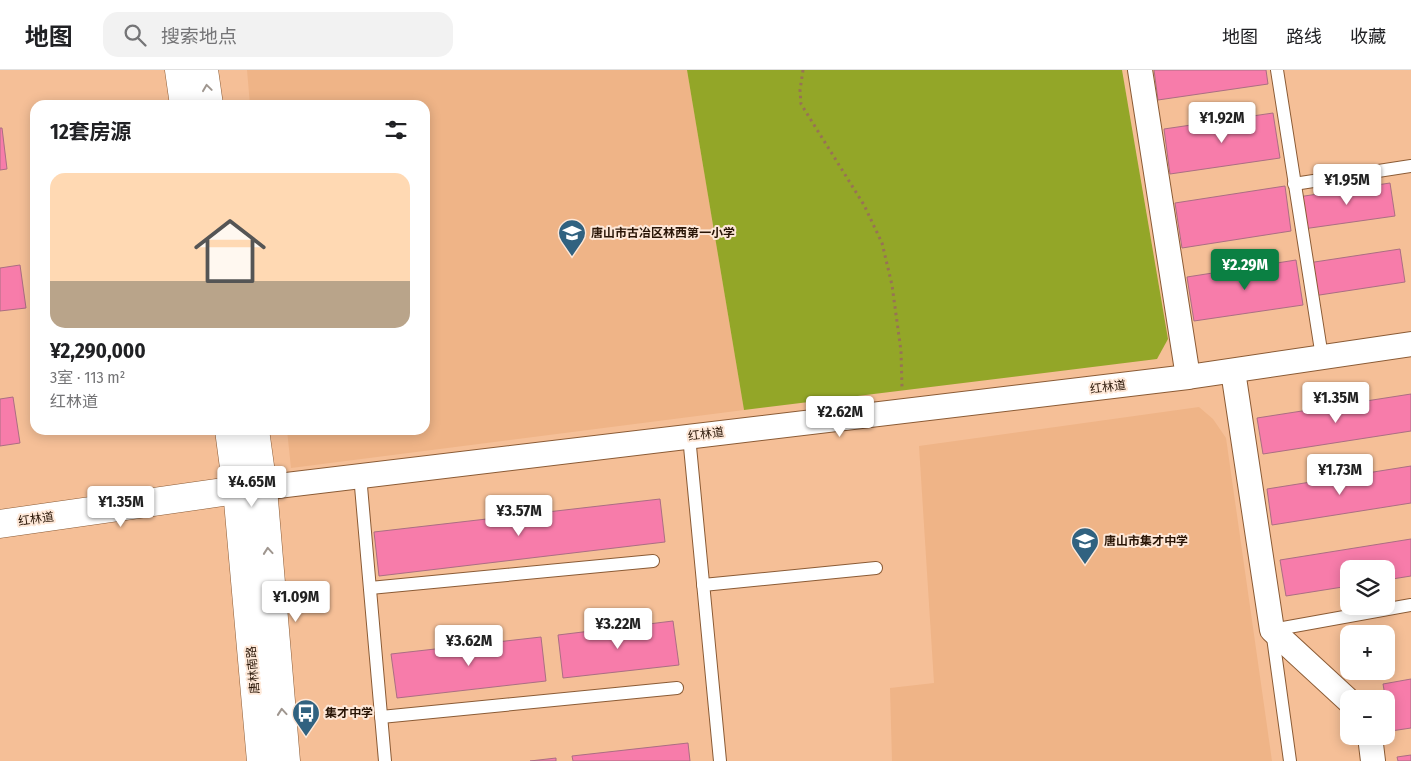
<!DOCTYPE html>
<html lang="zh">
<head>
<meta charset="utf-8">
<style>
	body { margin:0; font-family:"Fira Sans Condensed","Noto Sans SC",sans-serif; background:#f2f2f2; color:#202124; height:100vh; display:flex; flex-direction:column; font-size:19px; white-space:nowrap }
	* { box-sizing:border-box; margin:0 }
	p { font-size:16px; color:#757577 }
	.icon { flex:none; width:28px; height:28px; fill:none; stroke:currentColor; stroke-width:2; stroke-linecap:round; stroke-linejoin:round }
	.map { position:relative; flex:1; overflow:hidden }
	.drawer { position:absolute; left:30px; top:30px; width:400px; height:335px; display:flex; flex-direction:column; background:#fff; border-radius:15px; box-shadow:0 2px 12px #0003 }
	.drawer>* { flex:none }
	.fabs { position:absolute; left:1340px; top:490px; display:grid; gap:10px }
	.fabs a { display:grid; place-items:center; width:55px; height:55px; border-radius:10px; background:#fff; box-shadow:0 2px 12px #0003; font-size:25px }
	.price { position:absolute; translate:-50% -42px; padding:0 11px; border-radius:5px; background:#fff; color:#222; font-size:16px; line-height:32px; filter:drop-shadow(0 1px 2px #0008) }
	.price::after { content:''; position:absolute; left:50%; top:30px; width:15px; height:11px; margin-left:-8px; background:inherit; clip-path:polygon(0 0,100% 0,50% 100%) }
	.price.selected { background:#0b8043; color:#fff }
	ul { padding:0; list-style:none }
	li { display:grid; align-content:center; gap:10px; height:265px; padding:0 20px }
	li span { display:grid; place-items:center; height:155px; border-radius:15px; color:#555 }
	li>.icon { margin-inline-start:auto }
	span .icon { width:90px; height:90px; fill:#fffc; stroke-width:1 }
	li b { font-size:21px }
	h2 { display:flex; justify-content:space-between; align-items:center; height:60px; padding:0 20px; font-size:21px }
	header { display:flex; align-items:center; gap:30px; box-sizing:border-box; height:70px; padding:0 25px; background:#fff; border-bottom:1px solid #e0e0e0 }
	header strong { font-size:24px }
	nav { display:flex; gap:28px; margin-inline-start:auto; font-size:18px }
	.search { width:350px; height:45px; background:#f2f2f2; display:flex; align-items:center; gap:12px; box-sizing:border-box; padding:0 18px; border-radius:15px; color:#757577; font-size:19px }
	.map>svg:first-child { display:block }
	.built { fill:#efb487 }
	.green { fill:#93a628 }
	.building { fill:#f77caa; stroke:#ab6e83 }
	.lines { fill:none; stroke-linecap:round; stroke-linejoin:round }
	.lane-casing { stroke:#8b5b35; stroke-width:14 }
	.street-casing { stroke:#8b5b35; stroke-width:26 }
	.secondary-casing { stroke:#8b5b35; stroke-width:29 }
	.path { stroke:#987255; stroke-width:3; stroke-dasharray:2.5 4; stroke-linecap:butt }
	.lane { stroke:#fff; stroke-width:12 }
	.street { stroke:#fff; stroke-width:24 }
	.secondary { stroke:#fff; stroke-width:28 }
	.oneway { stroke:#9f968f }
	.labels { text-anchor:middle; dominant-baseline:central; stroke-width:4; stroke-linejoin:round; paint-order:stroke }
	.poi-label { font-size:12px; font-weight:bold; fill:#291506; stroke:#fee8d8; text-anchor:start }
	.street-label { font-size:12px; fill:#291506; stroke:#fee8d8 }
</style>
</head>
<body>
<header>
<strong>地图</strong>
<div class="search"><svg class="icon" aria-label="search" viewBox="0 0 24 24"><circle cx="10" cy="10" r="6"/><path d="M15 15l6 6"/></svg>搜索地点</div>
<nav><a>地图</a><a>路线</a><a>收藏</a></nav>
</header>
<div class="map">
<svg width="1411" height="691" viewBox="0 0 1411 691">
	<rect width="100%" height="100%" fill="#f5bf97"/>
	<g class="built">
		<path d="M247,0H687L744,340L291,398L287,360H425V35H250Z"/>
		<path d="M1199,337L1213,349L1226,368L1272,691H892L890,618L934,613L919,376Z"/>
	</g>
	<path class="green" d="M687,0H1122L1168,269L1157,289L744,340Z"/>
	<g class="building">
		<path d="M1154,0H1266L1268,14L1158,30Z"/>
		<path d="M1273,43L1280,88L1170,104L1164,59Z"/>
		<path d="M0,58H2L7,99L0,100Z"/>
		<path d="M1390,113L1395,146L1303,159L1298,127Z"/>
		<path d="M1285,116L1291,161L1182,178L1175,133Z"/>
		<path d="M1400,179L1405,212L1313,226L1308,193Z"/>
		<path d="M1296,190L1303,235L1194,251L1187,207Z"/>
		<path d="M20,195L26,238L0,241V198Z"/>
		<path d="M1411,324V361L1263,384L1257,348Z"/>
		<path d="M13,327L20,373L0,376V329Z"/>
		<path d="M1411,396V433L1272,455L1267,419Z"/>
		<path d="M660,429L665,472L379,506L374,462Z"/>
		<path d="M1411,469V506L1386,510V499H1349V516L1286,526L1280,490Z"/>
		<path d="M673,551L679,595L563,608L558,565Z"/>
		<path d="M541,567L546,611L397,628L391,584Z"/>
		<path d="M1411,609V658L1391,661L1383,614Z"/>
		<path d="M688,673L690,691H573L572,686Z"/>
		<path d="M1411,685V691H1398L1397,687Z"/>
		<path d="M556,688V691H530Z"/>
	</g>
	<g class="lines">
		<g class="lane-casing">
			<g id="lane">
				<path d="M1277,0L1322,287"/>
				<path d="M1294,114L1411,96"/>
				<path d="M689,366L720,691"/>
				<path d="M360,405L385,691"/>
				<path d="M703,515L876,498"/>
				<path d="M370,518L653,491"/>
				<path d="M381,647L677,618"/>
				<path d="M1290,691L1272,560L1411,535"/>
			</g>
		</g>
		<g class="street-casing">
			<g id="street">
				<path d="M1140,0L1188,307"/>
				<path d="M1233,301L1272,560L1349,631"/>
				<path d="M244,420L1188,307L1411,274"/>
				<path d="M1370,666L1373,691"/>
			</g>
		</g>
		<g class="secondary-casing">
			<g id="secondary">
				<path d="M179,0L184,35"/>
				<path d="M204,0L209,35"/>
				<path d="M229,360L237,420L261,691"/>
				<path d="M255,360L263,418L286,691"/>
				<path d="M0,454L237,420"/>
			</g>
		</g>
		<path class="path" d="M803,0L800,20L801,34L864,135L882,173L892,215L901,281L902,318"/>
		<use href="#lane" class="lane"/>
		<use href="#street" class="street"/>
		<use href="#secondary" class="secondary"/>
	</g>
	<defs><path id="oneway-chevron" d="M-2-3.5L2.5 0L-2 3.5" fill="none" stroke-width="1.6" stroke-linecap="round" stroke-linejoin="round" transform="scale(1.25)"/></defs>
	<g class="oneway">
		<use href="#oneway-chevron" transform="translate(207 18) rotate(-98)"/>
		<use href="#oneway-chevron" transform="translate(268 481) rotate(-95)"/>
		<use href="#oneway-chevron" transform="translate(282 642) rotate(-95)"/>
	</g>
	<defs>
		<g id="school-pin" transform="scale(1.4375)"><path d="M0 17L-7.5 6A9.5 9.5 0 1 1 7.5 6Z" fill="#316280" stroke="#fee8d8"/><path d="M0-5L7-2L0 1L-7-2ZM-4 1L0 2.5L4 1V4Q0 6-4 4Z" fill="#fff"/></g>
		<g id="bus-pin" transform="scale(1.4375)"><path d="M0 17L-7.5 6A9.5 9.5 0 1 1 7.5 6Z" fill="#316280" stroke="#fee8d8"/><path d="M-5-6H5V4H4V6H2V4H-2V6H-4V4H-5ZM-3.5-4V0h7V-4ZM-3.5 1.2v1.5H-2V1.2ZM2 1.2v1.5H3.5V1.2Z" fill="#fff"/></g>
	</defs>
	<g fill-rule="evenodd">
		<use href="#school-pin" x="572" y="163"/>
		<use href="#school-pin" x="1085" y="471"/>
		<use href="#bus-pin" x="306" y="643"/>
	</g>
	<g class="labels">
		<g class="poi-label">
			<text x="591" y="163">唐山市古冶区林西第一小学</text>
			<text x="1104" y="471">唐山市集才中学</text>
			<text x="325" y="643">集才中学</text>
		</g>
		<g class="street-label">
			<text transform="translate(1108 317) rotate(-7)">红林道</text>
			<text transform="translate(706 364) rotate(-7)">红林道</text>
			<text transform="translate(36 449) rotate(-8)">红林道</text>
			<text transform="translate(253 600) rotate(-95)">唐林南路</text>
		</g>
	</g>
</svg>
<div class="fabs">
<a><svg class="icon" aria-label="layers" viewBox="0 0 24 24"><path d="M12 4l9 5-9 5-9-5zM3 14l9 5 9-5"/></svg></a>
<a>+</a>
<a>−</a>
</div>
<b class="price" style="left:1222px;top:74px">¥1.92M</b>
<b class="price" style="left:1347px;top:136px">¥1.95M</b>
<b class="price selected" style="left:1245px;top:221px">¥2.29M</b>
<b class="price" style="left:1336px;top:354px">¥1.35M</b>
<b class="price" style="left:840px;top:368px">¥2.62M</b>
<b class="price" style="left:1340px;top:426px">¥1.73M</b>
<b class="price" style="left:252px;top:438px">¥4.65M</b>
<b class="price" style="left:121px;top:458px">¥1.35M</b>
<b class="price" style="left:519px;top:467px">¥3.57M</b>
<b class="price" style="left:296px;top:553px">¥1.09M</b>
<b class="price" style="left:618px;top:580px">¥3.22M</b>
<b class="price" style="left:469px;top:597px">¥3.62M</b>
<section class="drawer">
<h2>12套房源<svg class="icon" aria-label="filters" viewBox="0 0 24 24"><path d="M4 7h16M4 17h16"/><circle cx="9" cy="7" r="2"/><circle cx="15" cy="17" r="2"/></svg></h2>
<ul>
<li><span style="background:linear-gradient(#ffd9b3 70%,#b9a48a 0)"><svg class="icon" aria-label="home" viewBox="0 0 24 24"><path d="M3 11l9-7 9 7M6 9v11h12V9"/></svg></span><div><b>¥2,290,000</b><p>3室 · 113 m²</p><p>红林道</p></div></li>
</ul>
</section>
</div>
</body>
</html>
